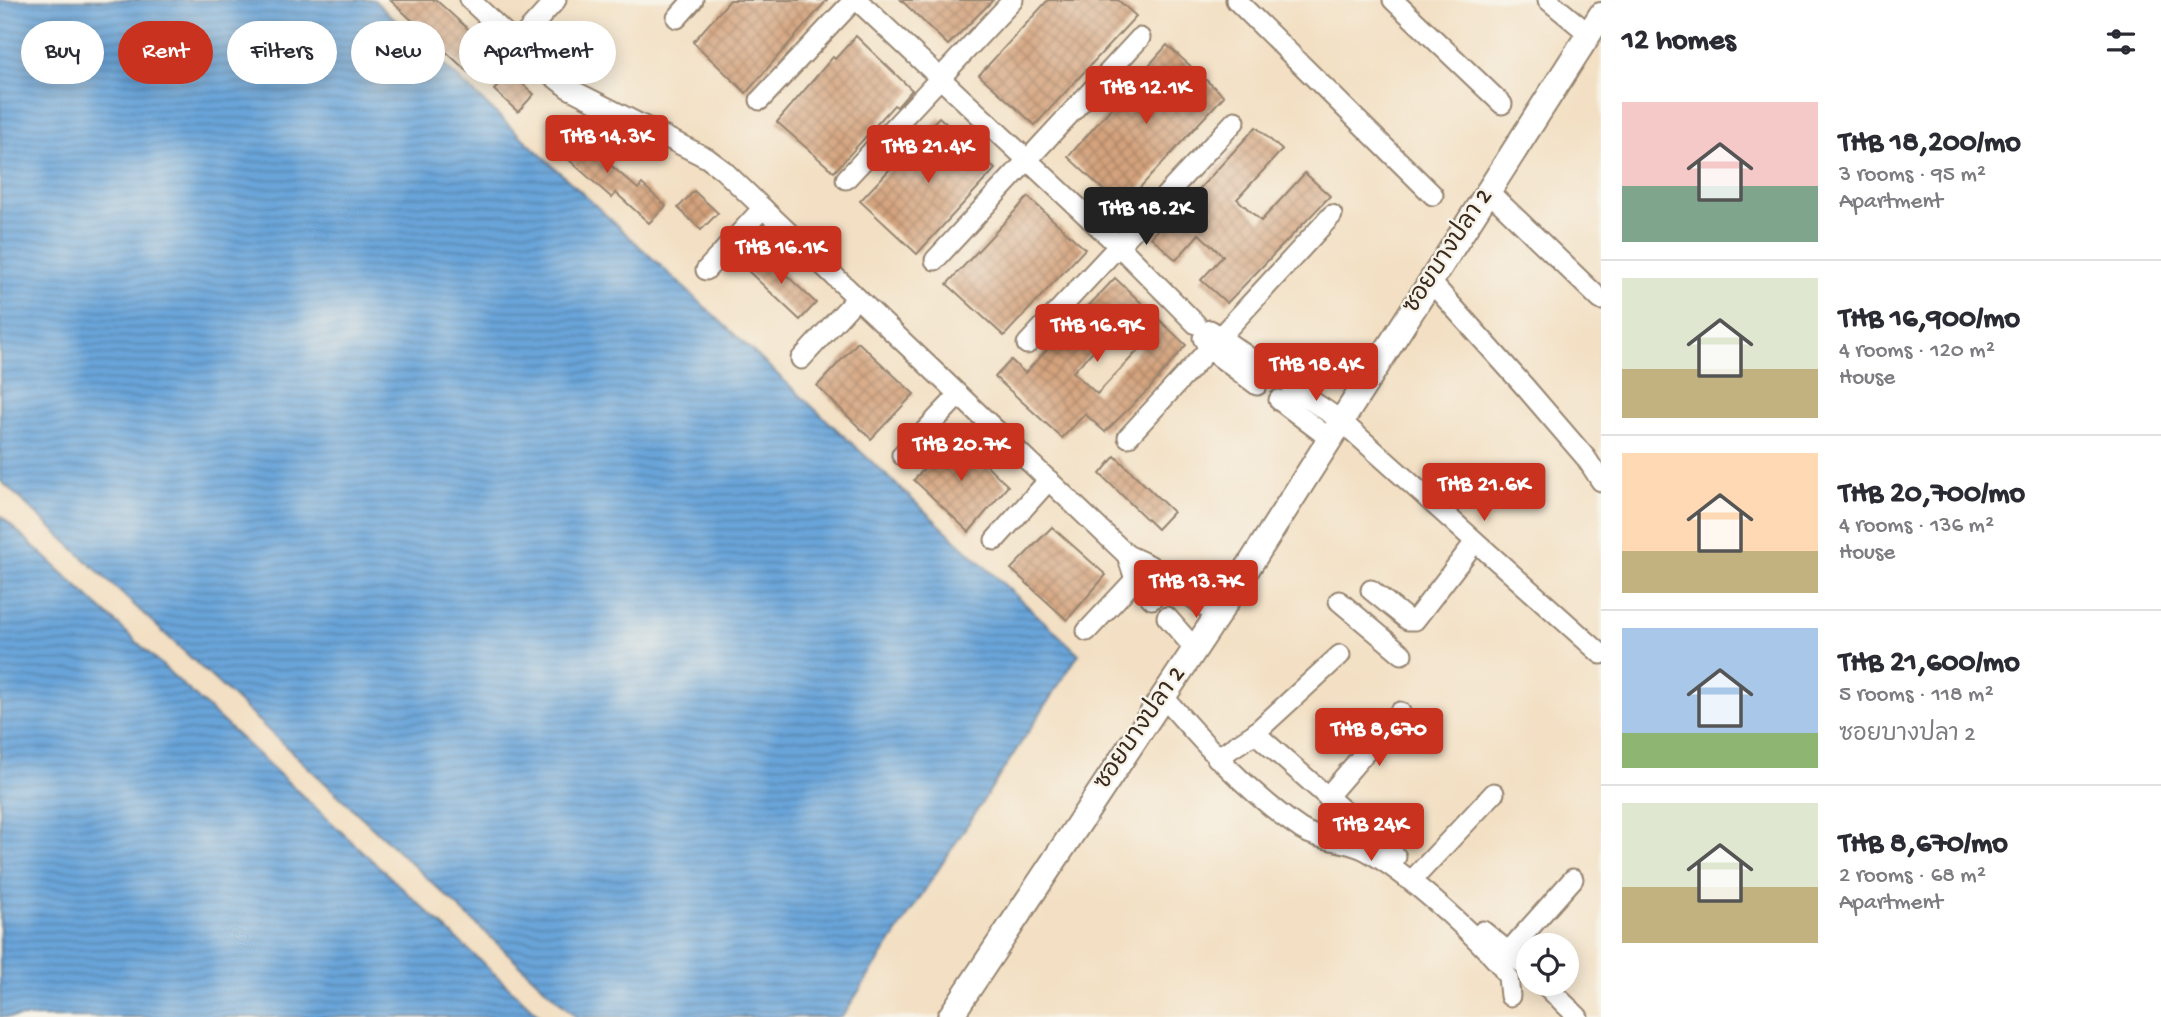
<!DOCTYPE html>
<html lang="en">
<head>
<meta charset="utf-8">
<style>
	body { margin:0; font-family:"Gochi Hand","Playpen Sans Thai",sans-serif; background:#f2f2f3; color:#2b2b33; height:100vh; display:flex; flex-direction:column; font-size:26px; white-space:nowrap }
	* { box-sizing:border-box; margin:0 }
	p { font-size:23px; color:#7c7c81 }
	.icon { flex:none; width:38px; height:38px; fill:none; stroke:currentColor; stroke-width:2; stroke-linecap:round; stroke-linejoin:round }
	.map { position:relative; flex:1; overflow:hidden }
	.sheet { display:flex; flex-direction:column; background:#fff; width:560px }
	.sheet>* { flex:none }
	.hud { position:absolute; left:21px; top:21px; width:665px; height:63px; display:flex; gap:14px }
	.fabs { position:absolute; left:1516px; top:933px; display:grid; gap:14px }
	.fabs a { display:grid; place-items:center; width:63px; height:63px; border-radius:50%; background:#fff; box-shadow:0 4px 18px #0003; font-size:35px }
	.price { position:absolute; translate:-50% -60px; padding:0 16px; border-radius:7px; background:#c8321e; color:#fff; font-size:23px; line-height:46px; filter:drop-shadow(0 2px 4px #0008) }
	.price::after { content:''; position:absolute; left:50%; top:42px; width:21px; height:16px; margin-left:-10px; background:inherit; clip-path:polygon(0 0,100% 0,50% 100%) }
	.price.active { background:#222; color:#fff }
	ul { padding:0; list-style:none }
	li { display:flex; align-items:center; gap:21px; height:175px; padding:0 21px }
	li+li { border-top:2px solid #e1e1e2 }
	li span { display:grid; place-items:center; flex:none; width:196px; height:140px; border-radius:0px; color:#555 }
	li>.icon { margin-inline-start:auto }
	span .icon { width:84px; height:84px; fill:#fffc; stroke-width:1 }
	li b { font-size:30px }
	h2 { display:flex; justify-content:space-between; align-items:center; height:84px; padding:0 21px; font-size:30px }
	.tag { padding:0 24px; border-radius:32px; background:#fff; box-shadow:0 4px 18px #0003; font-size:24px; line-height:63px }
	.tag.active { background:#c8321e; color:#fff }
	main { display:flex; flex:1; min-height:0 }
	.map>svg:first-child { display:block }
	.water { fill:url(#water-rules); stroke:#52677c; stroke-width:2 }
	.building { fill:url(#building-cross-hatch); fill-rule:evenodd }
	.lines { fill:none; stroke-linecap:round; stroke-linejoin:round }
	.minor-tunnel { stroke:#cebca3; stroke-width:19; stroke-dasharray:19 10; stroke-linecap:butt }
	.minor-casing { stroke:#978571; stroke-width:23 }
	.tertiary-casing { stroke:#978571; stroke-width:28 }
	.minor { stroke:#fff; stroke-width:19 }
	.tertiary { stroke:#fff; stroke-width:24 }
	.labels { text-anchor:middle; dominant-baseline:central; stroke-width:5; stroke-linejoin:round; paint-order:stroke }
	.street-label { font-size:24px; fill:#3b2a1e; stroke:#f7f3e8 }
</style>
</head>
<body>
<main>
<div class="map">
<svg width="1601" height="1017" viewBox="0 0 1601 1017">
	<defs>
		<pattern id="water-rules" width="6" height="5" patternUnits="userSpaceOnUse" patternTransform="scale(1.75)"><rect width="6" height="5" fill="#69a4d9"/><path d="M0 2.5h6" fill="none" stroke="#5886af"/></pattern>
		<pattern id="building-cross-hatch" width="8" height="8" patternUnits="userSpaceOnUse" patternTransform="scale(1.75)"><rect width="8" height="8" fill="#d4a37d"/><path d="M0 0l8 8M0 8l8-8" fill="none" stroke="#ad8566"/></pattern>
	</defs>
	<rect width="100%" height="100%" fill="#f7f3e8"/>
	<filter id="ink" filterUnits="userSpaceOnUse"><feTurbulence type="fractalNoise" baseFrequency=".0143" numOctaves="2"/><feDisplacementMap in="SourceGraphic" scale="14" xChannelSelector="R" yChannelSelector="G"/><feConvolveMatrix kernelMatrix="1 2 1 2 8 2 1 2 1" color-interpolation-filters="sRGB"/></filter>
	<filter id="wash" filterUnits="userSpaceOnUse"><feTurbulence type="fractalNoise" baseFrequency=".00686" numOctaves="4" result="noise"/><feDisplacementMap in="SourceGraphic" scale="28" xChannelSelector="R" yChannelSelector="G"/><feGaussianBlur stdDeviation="1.57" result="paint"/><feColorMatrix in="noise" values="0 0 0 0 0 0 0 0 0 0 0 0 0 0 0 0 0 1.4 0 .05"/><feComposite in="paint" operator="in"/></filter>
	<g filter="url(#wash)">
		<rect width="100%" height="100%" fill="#f3e0c4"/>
		<g class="water">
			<path d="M0,0H374L1079,654L842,1017H576L0,480Z"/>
			<path d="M0,515L541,1017H0Z"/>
		</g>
		<g id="blocks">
			<g class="building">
				<path d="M390,0H436L489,48L468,72Z"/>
				<path d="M730,0H827L746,93L693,42Z"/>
				<path d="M901,0H993L948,45Z"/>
				<path d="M1048,0H1118L1136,16L1035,125L979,75Z"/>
				<path d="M856,36L912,90L897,107L894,105L834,172L777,122L833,57L835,59Z"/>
				<path d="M1167,45L1224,96L1122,207L1068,157Z"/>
				<path d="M510,73L534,94L518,112L494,90Z"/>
				<path d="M939,117L995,169L917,254L860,201Z"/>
				<path d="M566,126L638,189L642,184L666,206L649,223L616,193L612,198L550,143Z"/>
				<path d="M1256,127L1282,150L1237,199L1261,221L1305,173L1330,196L1227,303L1201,280L1223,256L1199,234L1176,260L1151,237L1167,220L1169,222Z"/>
				<path d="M694,191L718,213L701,230L678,208Z"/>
				<path d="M1028,197L1085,249L1004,336L947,284Z"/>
				<path d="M762,252L816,303L800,320L746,269Z"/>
				<path d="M1115,278L1186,345L1150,388L1105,432L1085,414L1062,438L995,377L1011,360L1025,373ZM1123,319L1147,341L1097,394L1073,372Z"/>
				<path d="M858,342L914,394L871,439L817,386Z"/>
				<path d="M954,433L1008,486L969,532L914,480Z"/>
				<path d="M1115,456L1173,512L1157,529L1100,474Z"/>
				<path d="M1052,527L1106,575L1067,620L1011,569Z"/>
			</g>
		</g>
	</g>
	<g filter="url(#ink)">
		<use href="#blocks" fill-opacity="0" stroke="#978571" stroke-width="2"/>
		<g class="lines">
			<path class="minor-tunnel" d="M1267,370L1291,387"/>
			<g class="minor-casing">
				<g id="minor">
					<path d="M470,0L540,66L568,88L707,158L723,170L1127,555"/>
					<path d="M857,0L1119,246L1196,324"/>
					<path d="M1236,0L1433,195"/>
					<path d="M1393,0L1502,104"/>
					<path d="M1548,0L1589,34"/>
					<path d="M677,18L693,0"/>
					<path d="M516,44L556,0"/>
					<path d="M760,100L854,0"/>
					<path d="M846,179L1013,0"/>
					<path d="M1488,191L1601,300"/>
					<path d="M935,260L1140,38"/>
					<path d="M706,270L763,208"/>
					<path d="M1430,281L1525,387L1586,458L1601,481"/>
					<path d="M1210,330L1267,370"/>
					<path d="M1203,338L1209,349L1257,385"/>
					<path d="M1027,344L1235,121"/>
					<path d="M801,359L857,298"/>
					<path d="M1291,387L1340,420L1601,654"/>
					<path d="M1279,400L1329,438"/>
					<path d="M1128,437L1332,215"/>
					<path d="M902,455L959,395"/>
					<path d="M995,540L1049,480"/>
					<path d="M1371,590L1408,620H1415L1475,542"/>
					<path d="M1187,593L1217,616"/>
					<path d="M1152,599L1135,579L1127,555L1149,565L1166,577"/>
					<path d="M1339,601L1402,654"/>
					<path d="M1167,617L1195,649"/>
					<path d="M1087,631L1144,570"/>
					<path d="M1162,695C1204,744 1247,792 1301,829C1321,842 1346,839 1367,851C1407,873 1471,931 1501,966L1508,977L1510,996"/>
					<path d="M1255,733L1340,655"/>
					<path d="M1217,758L1255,733L1396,857"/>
					<path d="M1327,797L1400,712"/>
					<path d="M1417,875L1494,793"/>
					<path d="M1483,931L1528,968"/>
					<path d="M1508,952L1573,879"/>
					<path d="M1544,984L1578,1017"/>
				</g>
			</g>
			<g class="tertiary-casing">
				<path id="tertiary" d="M950,1017L1217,616L1601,15"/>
			</g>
			<use href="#minor" class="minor"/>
			<use href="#tertiary" class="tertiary"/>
		</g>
	</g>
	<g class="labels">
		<g class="street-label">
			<text transform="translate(1449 252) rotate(-57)">ซอยบางปลา 2</text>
			<text transform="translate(1141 729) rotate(-56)">ซอยบางปลา 2</text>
		</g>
	</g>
</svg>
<div class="fabs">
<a><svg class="icon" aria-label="locate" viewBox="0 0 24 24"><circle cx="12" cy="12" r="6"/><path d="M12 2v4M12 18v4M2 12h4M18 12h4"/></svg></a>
</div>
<b class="price" style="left:1146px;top:126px">THB 12.1K</b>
<b class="price" style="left:607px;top:175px">THB 14.3K</b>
<b class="price" style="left:928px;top:185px">THB 21.4K</b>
<b class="price active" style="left:1146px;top:247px">THB 18.2K</b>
<b class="price" style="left:781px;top:286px">THB 16.1K</b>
<b class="price" style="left:1097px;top:364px">THB 16.9K</b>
<b class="price" style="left:1316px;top:403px">THB 18.4K</b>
<b class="price" style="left:961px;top:483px">THB 20.7K</b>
<b class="price" style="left:1484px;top:523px">THB 21.6K</b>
<b class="price" style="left:1196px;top:620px">THB 13.7K</b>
<b class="price" style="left:1379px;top:768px">THB 8,670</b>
<b class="price" style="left:1371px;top:863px">THB 24K</b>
<div class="hud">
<a class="tag">Buy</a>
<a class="tag active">Rent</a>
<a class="tag">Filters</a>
<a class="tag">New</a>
<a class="tag">Apartment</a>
</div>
</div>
<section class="sheet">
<h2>12 homes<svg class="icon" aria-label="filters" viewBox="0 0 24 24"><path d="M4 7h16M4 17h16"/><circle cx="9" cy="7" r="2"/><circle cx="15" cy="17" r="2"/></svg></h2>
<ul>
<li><span style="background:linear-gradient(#f6c9c9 60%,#7fa58c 0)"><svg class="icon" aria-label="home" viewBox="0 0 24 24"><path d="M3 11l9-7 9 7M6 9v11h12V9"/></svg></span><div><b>THB 18,200/mo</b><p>3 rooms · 95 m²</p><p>Apartment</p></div></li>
<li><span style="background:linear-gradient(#dfe7d0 65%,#c2b280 0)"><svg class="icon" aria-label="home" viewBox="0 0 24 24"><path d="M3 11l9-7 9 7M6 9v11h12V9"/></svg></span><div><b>THB 16,900/mo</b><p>4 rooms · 120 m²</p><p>House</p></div></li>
<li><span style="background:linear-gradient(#ffd9b3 70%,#c2b280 0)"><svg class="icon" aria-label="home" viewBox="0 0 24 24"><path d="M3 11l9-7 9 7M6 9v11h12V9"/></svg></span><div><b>THB 20,700/mo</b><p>4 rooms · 136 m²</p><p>House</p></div></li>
<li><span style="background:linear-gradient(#a9c7e8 75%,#8fb573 0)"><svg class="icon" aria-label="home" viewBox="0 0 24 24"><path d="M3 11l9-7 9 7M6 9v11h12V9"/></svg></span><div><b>THB 21,600/mo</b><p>5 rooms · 118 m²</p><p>ซอยบางปลา 2</p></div></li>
<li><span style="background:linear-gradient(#dfe7d0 60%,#c2b280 0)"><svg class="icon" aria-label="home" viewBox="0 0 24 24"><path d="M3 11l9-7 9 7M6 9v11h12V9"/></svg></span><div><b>THB 8,670/mo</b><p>2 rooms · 68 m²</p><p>Apartment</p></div></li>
</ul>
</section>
</main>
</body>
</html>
